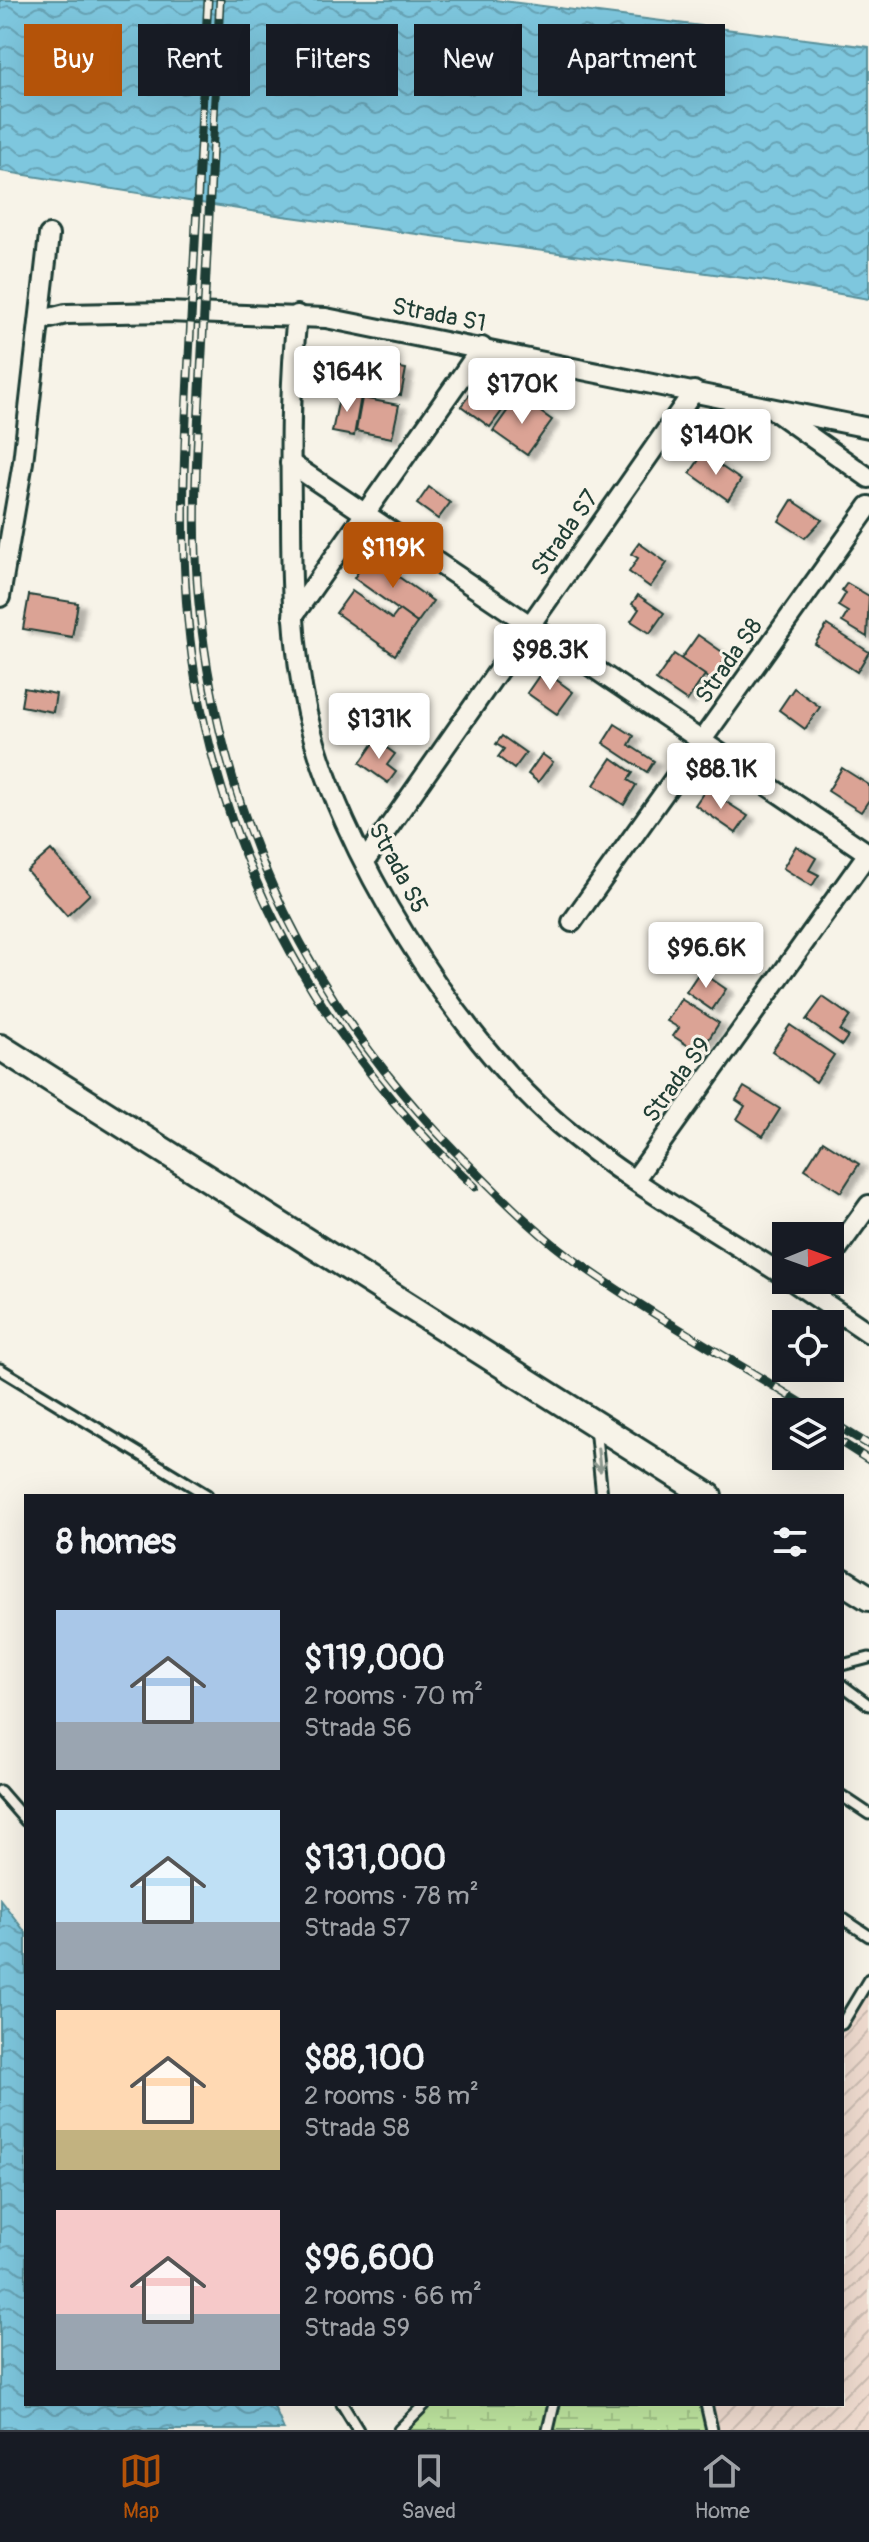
<!DOCTYPE html>
<html lang="en">
<head>
<meta charset="utf-8">
<style>
	body { margin:0; font-family:Pangolin,sans-serif; background:#20242c; color:#f1f3f6; height:100vh; display:flex; flex-direction:column; font-size:30px; white-space:nowrap }
	* { box-sizing:border-box; margin:0 }
	p { font-size:26px; color:#9ea1a6 }
	.icon { flex:none; width:44px; height:44px; fill:none; stroke:currentColor; stroke-width:2; stroke-linecap:round; stroke-linejoin:round }
	.map { position:relative; flex:1; overflow:hidden }
	.details { position:absolute; left:24px; top:1494px; width:820px; height:912px; display:flex; flex-direction:column; background:#171b24; border-radius:0px; box-shadow:0 8px 32px #0002 }
	.details>* { flex:none }
	.hud { position:absolute; left:24px; top:24px; width:822px; height:72px; display:flex; gap:16px }
	.needle { width:52px; rotate:89deg }
	.fabs { position:absolute; left:772px; top:1222px; display:grid; gap:16px }
	.fabs a { display:grid; place-items:center; width:72px; height:72px; border-radius:0px; background:#171b24; box-shadow:0 8px 32px #0002; font-size:40px }
	.price { position:absolute; translate:-50% -68px; padding:0 18px; border-radius:8px; background:#fff; color:#222; font-size:26px; line-height:52px; filter:drop-shadow(0 2px 4px #0008) }
	.price::after { content:''; position:absolute; left:50%; top:48px; width:24px; height:18px; margin-left:-12px; background:inherit; clip-path:polygon(0 0,100% 0,50% 100%) }
	.price.current { background:#b45309; color:#fff }
	ul { padding:0; list-style:none }
	li { display:flex; align-items:center; gap:24px; height:200px; padding:0 32px }
	li span { display:grid; place-items:center; flex:none; width:224px; height:160px; border-radius:0px; color:#555 }
	li>.icon { margin-inline-start:auto }
	span .icon { width:96px; height:96px; fill:#fffc; stroke-width:1 }
	li b { font-size:34px }
	h2 { display:flex; justify-content:space-between; align-items:center; height:96px; padding:0 32px; font-size:34px }
	.pill { padding:0 28px; border-radius:0px; background:#171b24; box-shadow:0 8px 32px #0002; font-size:28px; line-height:72px }
	.pill.current { background:#b45309; color:#fff }
	.tabs { display:flex; justify-content:space-around; align-items:center; height:112px; border-top:2px solid #363941; background:#171b24; font-size:22px; color:#9ea1a6 }
	.tabs a { display:grid; justify-items:center; gap:4px }
	.tabs .current { color:#b45309 }
	.map>svg:first-child { display:block }
	.industrial { fill:url(#industrial-furrows) }
	.wetland { fill:url(#wetland-marsh); stroke:#6f926a; stroke-width:2 }
	.water { fill:url(#water-waves); stroke:#58909a; stroke-width:2 }
	.building { fill:#dba395; stroke:#1f3d34; stroke-width:2; filter:url(#shadow) }
	.lines { fill:none; stroke-linecap:round; stroke-linejoin:round }
	.service-casing { stroke:#1f3d34; stroke-width:15 }
	.minor-casing { stroke:#1f3d34; stroke-width:24 }
	.secondary-casing { stroke:#1f3d34; stroke-width:30 }
	.service { stroke:#f7f3e8; stroke-width:9 }
	.minor { stroke:#f7f3e8; stroke-width:18 }
	.secondary { stroke:#f7f3e8; stroke-width:24 }
	.rail-casing { stroke:#1f3d34; stroke-width:9 }
	.rail { stroke:#f7f3e8; stroke-width:6; stroke-dasharray:18; stroke-linecap:butt }
	.oneway { stroke:#8b988e }
	.labels { text-anchor:middle; dominant-baseline:central; stroke-width:6; stroke-linejoin:round; paint-order:stroke }
	.street-label { font-size:24px; fill:#1f3d34; stroke:#f7f3e8 }
</style>
</head>
<body>
<div class="map">
<svg width="869" height="2430" viewBox="0 0 869 2430">
	<defs>
		<pattern id="industrial-furrows" width="10" height="10" patternUnits="userSpaceOnUse" patternTransform="scale(2)"><rect width="10" height="10" fill="#efdbcf"/><path d="M-1 1l2-2M0 10L10 0M9 11l2-2" fill="none" stroke="#ccbdb2"/></pattern>
		<pattern id="wetland-marsh" width="20" height="14" patternUnits="userSpaceOnUse" patternTransform="scale(2)"><rect width="20" height="14" fill="#bfe6a0"/><path d="M1 5h8M5 5V1M11 12h8M15 12V8" fill="none" stroke="#a4c68a"/></pattern>
		<pattern id="water-waves" width="16" height="10" patternUnits="userSpaceOnUse" patternTransform="scale(2)"><rect width="16" height="10" fill="#7ec7de"/><path d="M0 5q4-4 8 0t8 0" fill="none" stroke="#67a3b5"/></pattern>
		<filter id="shadow"><feDropShadow dx="7" dy="4" stdDeviation="2" flood-color="#0004"/></filter>
	</defs>
	<rect width="100%" height="100%" fill="#f7f3e8"/>
	<filter id="ink" filterUnits="userSpaceOnUse"><feTurbulence type="fractalNoise" baseFrequency=".0125" numOctaves="2"/><feDisplacementMap in="SourceGraphic" scale="16" xChannelSelector="R" yChannelSelector="G"/><feConvolveMatrix kernelMatrix="1 2 1 2 8 2 1 2 1" color-interpolation-filters="sRGB"/></filter>
	<g filter="url(#ink)">
		<path class="industrial" d="M869,1979V2430H712L706,2404H842V2024Z"/>
		<path class="wetland" d="M425,2404H706L712,2430H399Z"/>
		<g class="water">
			<path d="M0,0H495L869,47V299L766,281L283,216L0,171Z"/>
			<path d="M0,1899L26,1933V2404H273L284,2430H0Z"/>
		</g>
		<g class="building">
			<path d="M379,364L406,369L401,395L375,390Z"/>
			<path d="M493,386L511,399L490,427L461,406L474,389L485,396Z"/>
			<path d="M340,393L361,396L354,436L332,432Z"/>
			<path d="M518,396L552,420L527,455L493,431Z"/>
			<path d="M362,398L399,405L392,438L356,431Z"/>
			<path d="M703,454L741,480L728,500L690,473Z"/>
			<path d="M429,487L450,503L438,519L417,504Z"/>
			<path d="M792,500L822,520L805,538L779,521Z"/>
			<path d="M639,543L667,563L650,587L629,572L638,558L631,554Z"/>
			<path d="M369,556L433,601L417,623L354,578Z"/>
			<path d="M847,583L869,596L867,637L842,622L848,612L838,606L846,593L842,590Z"/>
			<path d="M352,591L392,619L399,610L417,623L395,655L336,613Z"/>
			<path d="M29,595L78,603L72,637L23,629Z"/>
			<path d="M638,595L664,613L650,633L631,621L639,609L632,604Z"/>
			<path d="M827,625L869,652L857,672L815,644Z"/>
			<path d="M698,635L728,656L711,680L681,659Z"/>
			<path d="M674,654L705,675L687,701L656,680Z"/>
			<path d="M543,670L573,692L557,714L527,693Z"/>
			<path d="M24,688L56,694L53,712L21,706Z"/>
			<path d="M794,688L820,707L805,729L779,710Z"/>
			<path d="M615,724L634,736L629,745L654,761L647,772L603,743Z"/>
			<path d="M502,736L526,753L514,769L498,757L504,749L496,744Z"/>
			<path d="M376,740L395,754L387,765L396,772L388,783L360,763Z"/>
			<path d="M542,754L553,762L538,782L528,774Z"/>
			<path d="M612,758L633,773L628,780L636,785L624,805L594,785Z"/>
			<path d="M842,768L869,785V800L861,812L828,791Z"/>
			<path d="M706,789L748,816L736,833L695,805Z"/>
			<path d="M796,846L816,858L809,870L819,875L812,886L783,868Z"/>
			<path d="M51,850L90,894L67,916L27,871Z"/>
			<path d="M700,971L726,989L712,1010L686,992Z"/>
			<path d="M823,997L850,1016L840,1031L848,1036L842,1045L806,1020Z"/>
			<path d="M681,999L719,1023L700,1053L673,1036L679,1028L667,1021Z"/>
			<path d="M790,1025L834,1055L816,1082L772,1051Z"/>
			<path d="M744,1087L780,1109L763,1136L737,1119L745,1106L736,1100Z"/>
			<path d="M823,1141L859,1164L841,1192L805,1169Z"/>
		</g>
		<g class="lines">
			<g class="service-casing">
				<g id="service">
					<path d="M0,1369L207,1495"/>
					<path d="M595,1427L602,1496"/>
					<path d="M842,1665L869,1658"/>
					<path d="M842,1685L869,1705"/>
					<path d="M0,1791L26,1821"/>
					<path d="M842,1796L869,1814"/>
					<path d="M842,1918L869,1936"/>
					<path d="M842,2024L869,1979"/>
					<path d="M342,2404L358,2430"/>
					<path d="M706,2404L712,2430"/>
					<path d="M399,2430L425,2404"/>
					<path d="M548,2430L554,2404"/>
				</g>
			</g>
			<g class="minor-casing">
				<g id="minor">
					<path d="M297,315C290,379 290,444 291,508C291,577 292,645 307,713C338,848 455,1036 560,1125C629,1183 711,1228 786,1277"/>
					<path d="M42,320L66,314L167,312L326,318L869,428"/>
					<path d="M776,412L869,478"/>
					<path d="M290,463L869,854"/>
					<path d="M0,597L23,462L49,235"/>
					<path d="M293,616L482,347"/>
					<path d="M365,861L694,391"/>
					<path d="M572,922L869,506"/>
					<path d="M635,1179L869,852"/>
					<path d="M830,1259L869,1205"/>
					<path d="M791,1280L869,1333"/>
				</g>
			</g>
			<g class="secondary-casing">
				<g id="secondary">
					<path d="M0,1047L709,1496"/>
					<path d="M842,1581L869,1598"/>
				</g>
			</g>
			<use href="#service" class="service"/>
			<use href="#minor" class="minor"/>
			<use href="#secondary" class="secondary"/>
			<g class="rail-casing">
				<g id="rail">
					<path d="M208,0C202,113 196,225 190,338C184,450 177,565 195,676C229,875 327,1050 475,1187"/>
					<path d="M220,0C214,117 208,234 202,352C198,434 191,521 199,603C221,828 314,1014 475,1171C508,1204 543,1239 581,1265C656,1318 738,1363 816,1412"/>
					<path d="M830,1421L869,1445"/>
					<path d="M830,1435L869,1460"/>
				</g>
			</g>
			<use href="#rail" class="rail"/>
		</g>
		<defs><path id="oneway-shaft" d="M-6 0H5M1.5-3L5.5 0L1.5 3" fill="none" stroke-width="1.6" stroke-linecap="round" stroke-linejoin="round" transform="scale(2)"/></defs>
		<use class="oneway" href="#oneway-shaft" transform="translate(599 1460) rotate(84)"/>
	</g>
	<g class="labels">
		<g class="street-label">
			<text transform="translate(439 315) rotate(11)">Strada S1</text>
			<text transform="translate(565 533) rotate(-55)">Strada S7</text>
			<text transform="translate(729 661) rotate(-55)">Strada S8</text>
			<text transform="translate(398 868) rotate(62)">Strada S5</text>
			<text transform="translate(677 1080) rotate(-54)">Strada S9</text>
		</g>
	</g>
</svg>
<div class="fabs">
<a><svg class="needle" viewBox="-14 -14 28 28"><path d="M0-13l5 13h-10z" fill="#e53935"/><path d="M0 13l5-13h-10z" fill="#9ea1a6"/></svg></a>
<a><svg class="icon" aria-label="locate" viewBox="0 0 24 24"><circle cx="12" cy="12" r="6"/><path d="M12 2v4M12 18v4M2 12h4M18 12h4"/></svg></a>
<a><svg class="icon" aria-label="layers" viewBox="0 0 24 24"><path d="M12 4l9 5-9 5-9-5zM3 14l9 5 9-5"/></svg></a>
</div>
<b class="price" style="left:347px;top:414px">$164K</b>
<b class="price" style="left:522px;top:426px">$170K</b>
<b class="price" style="left:716px;top:477px">$140K</b>
<b class="price current" style="left:393px;top:590px">$119K</b>
<b class="price" style="left:550px;top:692px">$98.3K</b>
<b class="price" style="left:379px;top:761px">$131K</b>
<b class="price" style="left:721px;top:811px">$88.1K</b>
<b class="price" style="left:706px;top:990px">$96.6K</b>
<div class="hud">
<a class="pill current">Buy</a>
<a class="pill">Rent</a>
<a class="pill">Filters</a>
<a class="pill">New</a>
<a class="pill">Apartment</a>
</div>
<section class="details">
<h2>8 homes<svg class="icon" aria-label="filters" viewBox="0 0 24 24"><path d="M4 7h16M4 17h16"/><circle cx="9" cy="7" r="2"/><circle cx="15" cy="17" r="2"/></svg></h2>
<ul>
<li><span style="background:linear-gradient(#a9c7e8 70%,#9aa5b1 0)"><svg class="icon" aria-label="home" viewBox="0 0 24 24"><path d="M3 11l9-7 9 7M6 9v11h12V9"/></svg></span><div><b>$119,000</b><p>2 rooms · 70 m²</p><p>Strada S6</p></div></li>
<li><span style="background:linear-gradient(#bfe0f5 70%,#9aa5b1 0)"><svg class="icon" aria-label="home" viewBox="0 0 24 24"><path d="M3 11l9-7 9 7M6 9v11h12V9"/></svg></span><div><b>$131,000</b><p>2 rooms · 78 m²</p><p>Strada S7</p></div></li>
<li><span style="background:linear-gradient(#ffd9b3 75%,#c2b280 0)"><svg class="icon" aria-label="home" viewBox="0 0 24 24"><path d="M3 11l9-7 9 7M6 9v11h12V9"/></svg></span><div><b>$88,100</b><p>2 rooms · 58 m²</p><p>Strada S8</p></div></li>
<li><span style="background:linear-gradient(#f6c9c9 65%,#9aa5b1 0)"><svg class="icon" aria-label="home" viewBox="0 0 24 24"><path d="M3 11l9-7 9 7M6 9v11h12V9"/></svg></span><div><b>$96,600</b><p>2 rooms · 66 m²</p><p>Strada S9</p></div></li>
</ul>
</section>
</div>
<nav class="tabs">
<a class="current"><svg class="icon" aria-label="map" viewBox="0 0 24 24"><path d="M3 6l6-2 6 2 6-2v14l-6 2-6-2-6 2zM9 4v14M15 6v14"/></svg>Map</a>
<a><svg class="icon" aria-label="saved" viewBox="0 0 24 24"><path d="M7 4h10v16l-5-4-5 4z"/></svg>Saved</a>
<a><svg class="icon" aria-label="home" viewBox="0 0 24 24"><path d="M3 11l9-7 9 7M6 9v11h12V9"/></svg>Home</a>
</nav>
</body>
</html>
